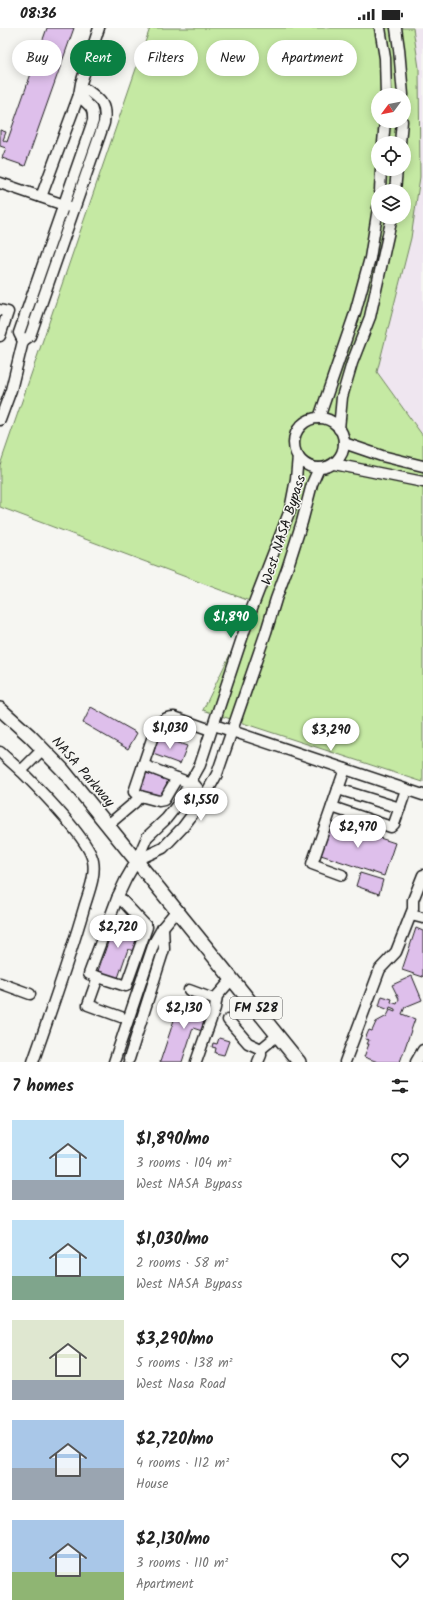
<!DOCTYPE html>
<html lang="en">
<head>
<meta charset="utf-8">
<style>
	body { margin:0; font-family:Kalam,sans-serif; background:#f2f2f2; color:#222; height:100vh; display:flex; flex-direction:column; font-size:15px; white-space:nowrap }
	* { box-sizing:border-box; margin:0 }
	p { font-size:13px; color:#767676 }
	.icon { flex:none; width:22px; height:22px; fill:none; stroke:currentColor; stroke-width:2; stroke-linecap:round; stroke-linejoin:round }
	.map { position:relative; height:1034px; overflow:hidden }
	.side { display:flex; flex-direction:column; background:#fff; flex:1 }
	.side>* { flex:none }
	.guide { position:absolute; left:12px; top:12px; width:399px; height:36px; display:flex; gap:8px }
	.needle { width:26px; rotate:238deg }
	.tools { position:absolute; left:371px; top:60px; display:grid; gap:8px }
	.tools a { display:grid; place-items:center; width:40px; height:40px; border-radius:50%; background:#fff; box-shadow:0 2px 10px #0003; font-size:20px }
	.price { position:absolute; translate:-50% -34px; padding:0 9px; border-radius:14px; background:#fff; color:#222; font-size:13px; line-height:26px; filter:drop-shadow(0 1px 2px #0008) }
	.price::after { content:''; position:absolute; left:50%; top:24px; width:12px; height:9px; margin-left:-6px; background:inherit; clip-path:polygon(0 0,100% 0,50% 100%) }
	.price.current { background:#0b8043; color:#fff }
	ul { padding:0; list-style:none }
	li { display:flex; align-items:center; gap:12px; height:100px; padding:0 12px }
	li span { display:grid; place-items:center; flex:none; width:112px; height:80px; border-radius:0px; color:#555 }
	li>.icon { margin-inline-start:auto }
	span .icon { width:48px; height:48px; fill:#fffc; stroke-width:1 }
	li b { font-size:17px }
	h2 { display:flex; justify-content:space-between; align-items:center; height:48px; padding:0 12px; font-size:17px }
	.chip { padding:0 14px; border-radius:18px; background:#fff; box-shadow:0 2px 10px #0003; font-size:14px; line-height:36px }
	.chip.current { background:#0b8043; color:#fff }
	.status { display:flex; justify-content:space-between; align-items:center; height:28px; padding:0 20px; background:#fff; direction:ltr }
	.status svg { height:11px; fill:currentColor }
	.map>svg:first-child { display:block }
	.built { fill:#efe6f0 }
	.green { fill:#c5e9a3; stroke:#708260; fill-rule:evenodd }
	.building { fill:#debfeb; stroke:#1c1c1c }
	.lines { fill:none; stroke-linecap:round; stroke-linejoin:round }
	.minor-casing { stroke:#1c1c1c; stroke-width:13 }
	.major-casing { stroke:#1c1c1c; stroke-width:16 }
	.minor { stroke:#f6f6f2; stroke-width:10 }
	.major { stroke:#f6f6f2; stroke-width:13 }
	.labels { text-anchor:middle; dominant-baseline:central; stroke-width:3; stroke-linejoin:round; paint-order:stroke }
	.shield { fill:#f6f6f2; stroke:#5d5d5c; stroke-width:1 }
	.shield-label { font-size:13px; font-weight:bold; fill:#1c1c1c }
	.street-label { font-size:14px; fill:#1c1c1c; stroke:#f6f6f2 }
</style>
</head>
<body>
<div class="status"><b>08:36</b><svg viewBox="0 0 49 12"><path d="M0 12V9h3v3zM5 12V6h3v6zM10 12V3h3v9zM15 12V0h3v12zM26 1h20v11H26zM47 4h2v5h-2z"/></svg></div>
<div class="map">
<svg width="423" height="1034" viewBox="0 0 423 1034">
	<rect width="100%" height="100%" fill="#f6f6f2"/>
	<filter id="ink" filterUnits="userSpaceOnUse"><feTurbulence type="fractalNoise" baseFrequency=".025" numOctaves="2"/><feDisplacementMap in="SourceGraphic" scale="8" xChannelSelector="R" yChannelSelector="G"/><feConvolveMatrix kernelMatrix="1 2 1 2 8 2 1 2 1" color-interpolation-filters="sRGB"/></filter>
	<g filter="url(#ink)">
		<path class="built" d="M413,0H423V408L377,344L411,210L419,40Z"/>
		<path class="green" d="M150,0H413L419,40L420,149L411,210L377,344L423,408V754L203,682L255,575L0,479V437ZM378,67H404V93H378ZM378,115H404V141H378ZM378,163H404V189H378Z"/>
		<g class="building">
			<path d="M47,0H74L25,138L2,130L6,120L0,118V102L6,104L3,112L7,114Z"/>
			<path d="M91,679L137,705L128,721L83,695Z"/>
			<path d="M159,708L187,718L180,736L153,726Z"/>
			<path d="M143,744L168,752L162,768L138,762Z"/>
			<path d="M331,794L395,815L384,848L321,827Z"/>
			<path d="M360,845L383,852L379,866L356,858Z"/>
			<path d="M115,894L135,901L133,908L141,911L136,924L128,921L118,950L98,943Z"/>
			<path d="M416,900L423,903V949L402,942Z"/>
			<path d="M412,948L422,972L405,979L402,986L415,991L400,1034H378L364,1029L369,1016H367L369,1012L365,1011L369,1002L372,1003L376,994L387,988L390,982L395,984V981L390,979L389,982L379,978L382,968L392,971L391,974L397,976L399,971L392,957Z"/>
			<path d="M181,971L210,981L202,1003L193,1000L182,1034H160Z"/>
			<path d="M219,1010L229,1013L224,1027L215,1025L216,1020L212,1019L213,1015L217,1016Z"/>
		</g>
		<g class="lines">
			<g class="minor-casing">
				<g id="minor">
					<path d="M380,0L385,30L386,67"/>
					<path d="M396,0L399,21L403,67"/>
					<path d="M383,115L385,93"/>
					<path d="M400,115L402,93"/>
					<path d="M0,155L70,179"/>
					<path d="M380,163L381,141"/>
					<path d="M395,163L397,141"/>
					<path d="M41,169L79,67L81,55L99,0"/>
					<path d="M0,282L8,284L0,308"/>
					<path d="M23,313L30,308L104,95C107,77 101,72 87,62L79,67"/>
					<path d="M319,390L355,285L370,230L378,180"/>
					<circle cx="319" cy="415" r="25"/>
					<path d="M0,392L11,362L23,313L19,305L93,93C94,76 87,78 79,67"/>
					<path d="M339,401L342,369L352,335L370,289L392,189"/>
					<path d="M344,415L382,428L423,438"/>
					<path d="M334,436L423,454"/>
					<path d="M214,697L423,767"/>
					<path d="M0,724L21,743"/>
					<path d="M143,737L195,757L199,762L201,775"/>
					<path d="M338,761L400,780"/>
					<path d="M140,768L159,773L164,772L177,750"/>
					<path d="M332,779L391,799L394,796L406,762"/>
					<path d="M108,797L134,775L140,768L134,764L156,699C162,692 166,689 174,689L211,702"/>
					<path d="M137,832L163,820L183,799L201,775L217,746L266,604L276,571L287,541L302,494L312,456L319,440"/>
					<path d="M342,847L312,836L345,741"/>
					<path d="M118,868L126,851L137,832L147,809L166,791L178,776L200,737L252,580L290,482L296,451L298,428"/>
					<path d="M118,868L147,899L126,958L89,946Z"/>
					<path d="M411,887L423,890"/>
					<path d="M98,949L88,977L121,989"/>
					<path d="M0,955L30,966"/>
					<path d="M189,962L216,972"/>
					<path d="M228,992L248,1015L261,1021"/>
					<path d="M129,1031L164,921L163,899"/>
					<path d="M33,1034C51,983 69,932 84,880C88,866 96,848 93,833C89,811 38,760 21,743L43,721"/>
					<path d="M114,1034L154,915L163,899L177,882"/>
					<path d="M196,1034L215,980L217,968L232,951"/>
					<path d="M258,1034L261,1027V1021L278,1007"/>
					<path d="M345,1034L380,941L396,924L413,881V872L423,847"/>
					<path d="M416,1034L423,1022"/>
				</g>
			</g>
			<g class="major-casing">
				<path id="major" d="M0,681L30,708L63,742L299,1034"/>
			</g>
			<use href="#minor" class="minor"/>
			<use href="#major" class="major"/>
		</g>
	</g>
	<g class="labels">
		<rect class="shield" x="230" y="969" width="52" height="22" rx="3"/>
		<g class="shield-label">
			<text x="256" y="980">FM 528</text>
		</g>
		<g class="street-label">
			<text transform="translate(284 502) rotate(-72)">West NASA Bypass</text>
			<text transform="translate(83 744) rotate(49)">NASA Parkway</text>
		</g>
	</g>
</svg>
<div class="tools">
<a><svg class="needle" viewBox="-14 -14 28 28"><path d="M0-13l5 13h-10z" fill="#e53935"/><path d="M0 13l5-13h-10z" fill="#767676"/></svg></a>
<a><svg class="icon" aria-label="locate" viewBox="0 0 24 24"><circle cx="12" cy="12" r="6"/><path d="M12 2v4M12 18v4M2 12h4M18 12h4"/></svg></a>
<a><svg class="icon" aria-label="layers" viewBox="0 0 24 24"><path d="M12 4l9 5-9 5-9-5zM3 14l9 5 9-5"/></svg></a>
</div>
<b class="price current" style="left:231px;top:611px">$1,890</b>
<b class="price" style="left:170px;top:722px">$1,030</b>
<b class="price" style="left:331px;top:724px">$3,290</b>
<b class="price" style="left:201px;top:794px">$1,550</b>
<b class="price" style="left:358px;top:821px">$2,970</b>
<b class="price" style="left:118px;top:921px">$2,720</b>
<b class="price" style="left:184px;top:1002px">$2,130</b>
<div class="guide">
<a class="chip">Buy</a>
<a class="chip current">Rent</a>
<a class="chip">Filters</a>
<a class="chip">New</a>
<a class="chip">Apartment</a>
</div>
</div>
<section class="side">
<h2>7 homes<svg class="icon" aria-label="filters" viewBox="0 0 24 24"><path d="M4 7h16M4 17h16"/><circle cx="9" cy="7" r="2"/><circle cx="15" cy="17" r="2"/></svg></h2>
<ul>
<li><span style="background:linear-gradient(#bfe0f5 75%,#9aa5b1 0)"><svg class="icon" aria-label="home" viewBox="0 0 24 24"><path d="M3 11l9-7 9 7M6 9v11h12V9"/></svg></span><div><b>$1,890/mo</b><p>3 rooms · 104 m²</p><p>West NASA Bypass</p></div><svg class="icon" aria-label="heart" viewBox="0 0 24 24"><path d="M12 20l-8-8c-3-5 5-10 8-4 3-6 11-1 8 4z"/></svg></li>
<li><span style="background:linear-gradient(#bfe0f5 70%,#7fa58c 0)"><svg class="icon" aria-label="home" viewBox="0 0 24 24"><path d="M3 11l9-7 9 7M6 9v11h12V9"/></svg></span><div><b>$1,030/mo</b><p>2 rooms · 58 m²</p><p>West NASA Bypass</p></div><svg class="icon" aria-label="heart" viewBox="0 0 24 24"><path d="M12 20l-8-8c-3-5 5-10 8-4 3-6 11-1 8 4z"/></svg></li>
<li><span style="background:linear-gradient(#dfe7d0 75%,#9aa5b1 0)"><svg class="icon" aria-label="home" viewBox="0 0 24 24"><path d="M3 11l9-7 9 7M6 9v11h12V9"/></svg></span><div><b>$3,290/mo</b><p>5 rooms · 138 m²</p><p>West Nasa Road</p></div><svg class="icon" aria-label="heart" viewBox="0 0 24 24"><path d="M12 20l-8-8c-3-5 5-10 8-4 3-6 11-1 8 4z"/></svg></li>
<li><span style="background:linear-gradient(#a9c7e8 60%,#9aa5b1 0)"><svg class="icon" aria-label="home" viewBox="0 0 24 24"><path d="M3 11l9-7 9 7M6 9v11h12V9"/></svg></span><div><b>$2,720/mo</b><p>4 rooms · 112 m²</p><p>House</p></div><svg class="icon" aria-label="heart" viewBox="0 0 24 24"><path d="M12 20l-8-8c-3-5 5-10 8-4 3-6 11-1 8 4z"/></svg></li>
<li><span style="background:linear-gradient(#a9c7e8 65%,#8fb573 0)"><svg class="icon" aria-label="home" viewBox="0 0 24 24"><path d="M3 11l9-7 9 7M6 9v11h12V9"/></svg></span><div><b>$2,130/mo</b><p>3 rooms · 110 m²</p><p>Apartment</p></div><svg class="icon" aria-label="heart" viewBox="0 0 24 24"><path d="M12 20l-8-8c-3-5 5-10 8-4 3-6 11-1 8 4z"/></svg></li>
</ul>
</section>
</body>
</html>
